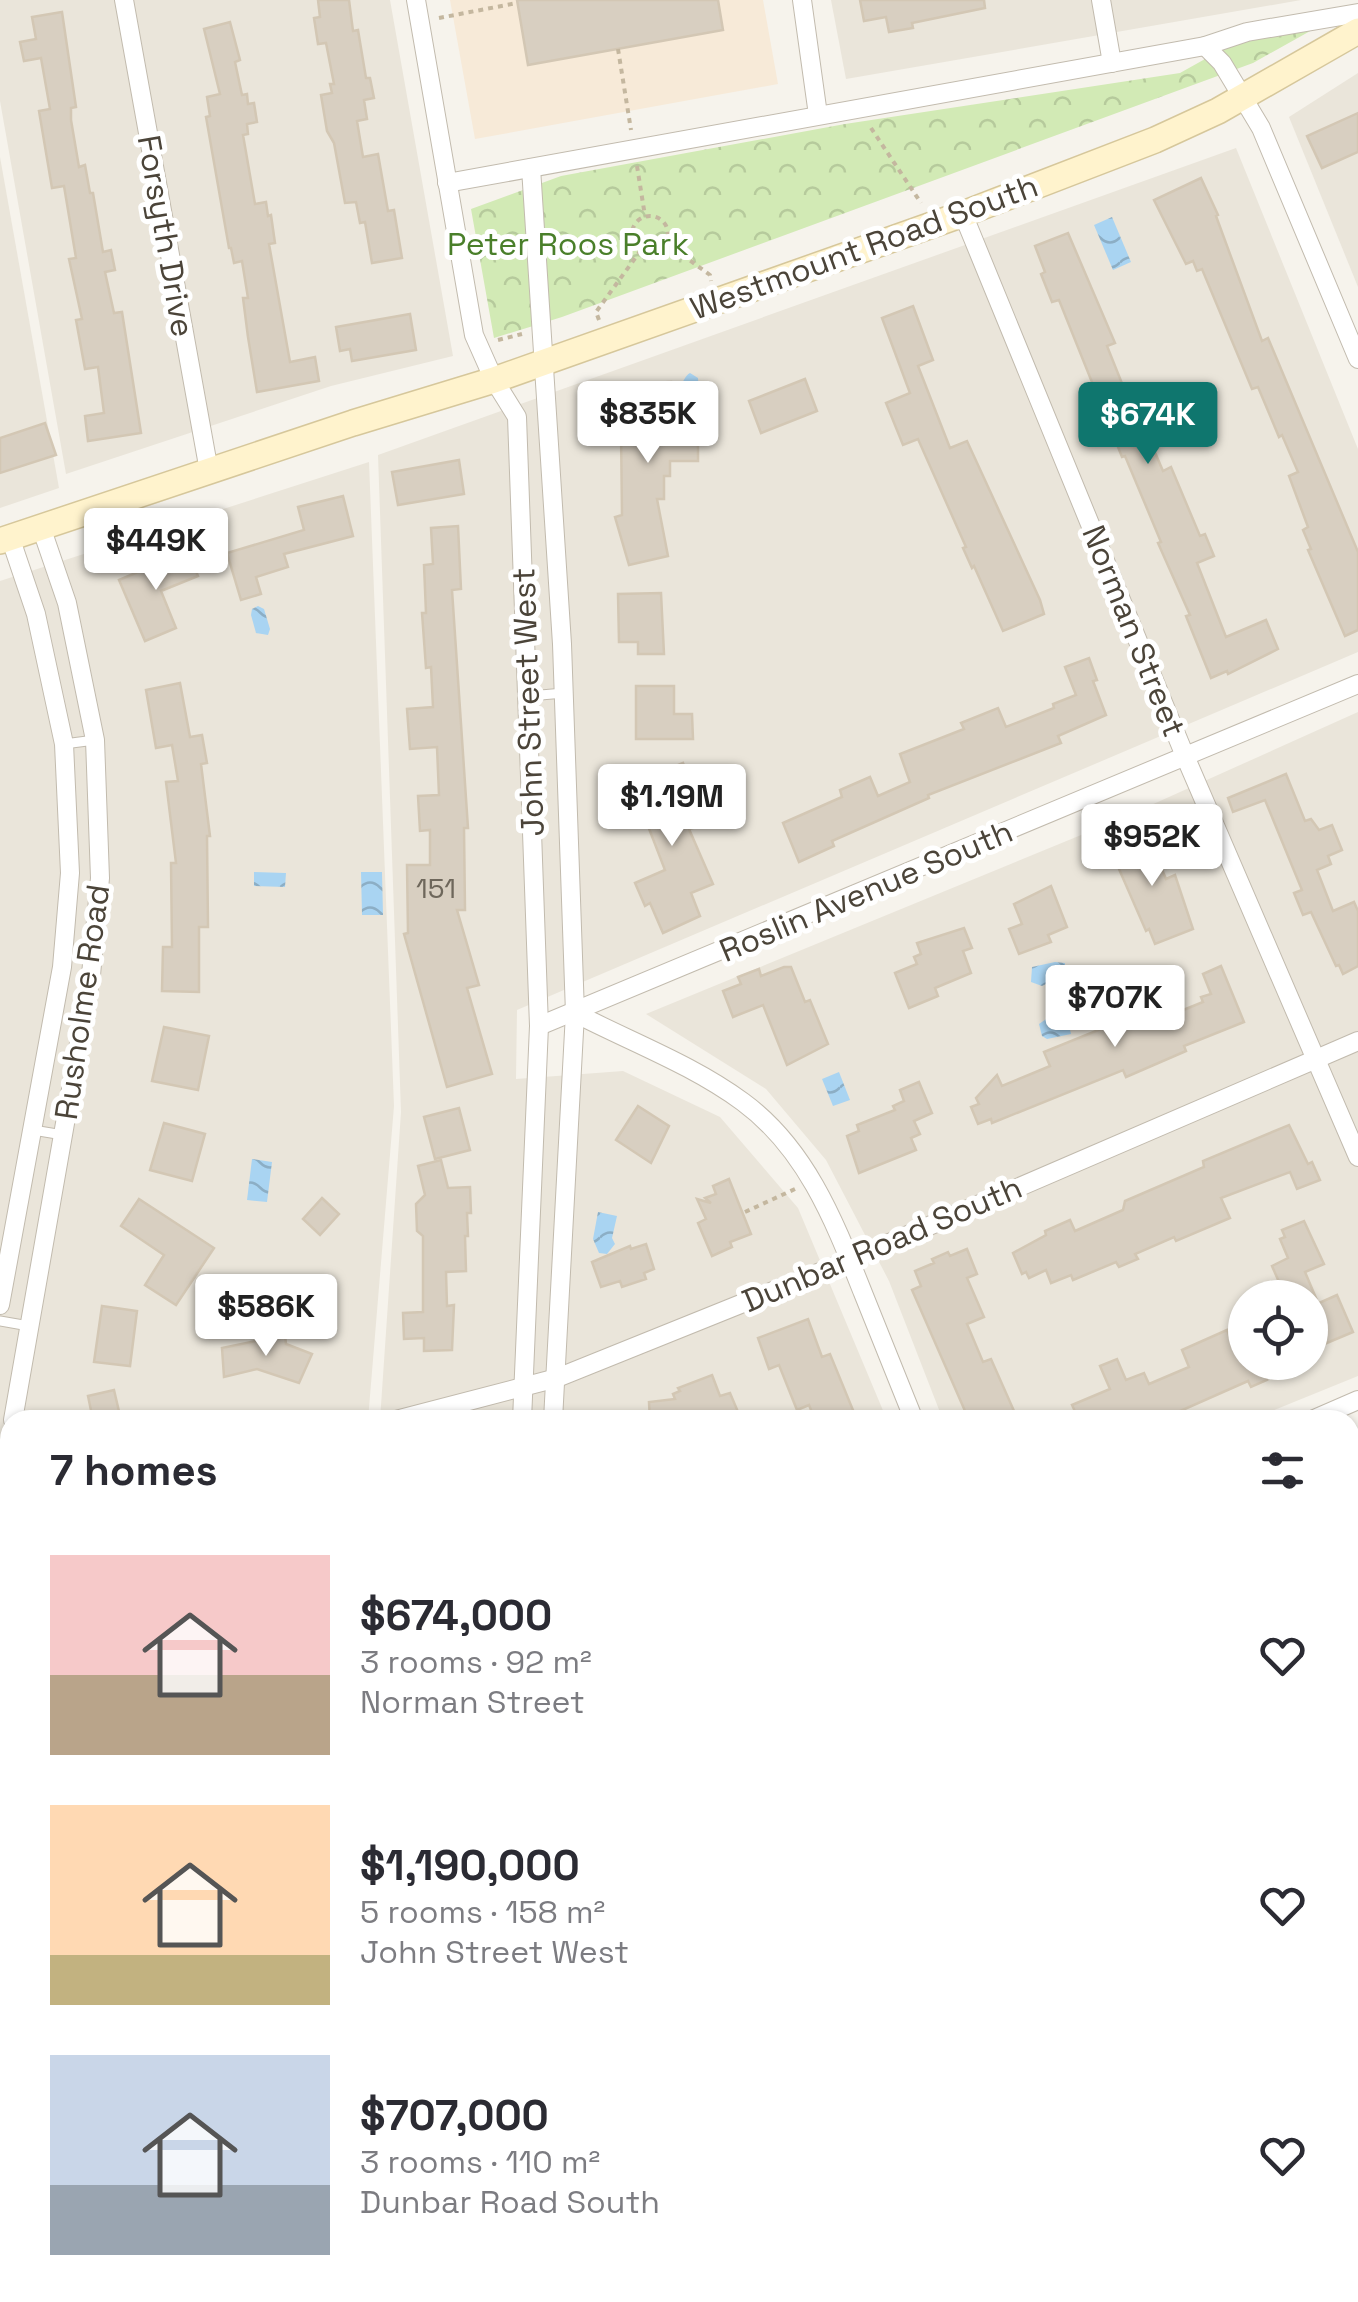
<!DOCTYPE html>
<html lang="en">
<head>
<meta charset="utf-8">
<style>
	body { margin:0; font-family:"Space Grotesk",sans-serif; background:#f2f2f3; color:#2b2b33; height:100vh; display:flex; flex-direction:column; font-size:38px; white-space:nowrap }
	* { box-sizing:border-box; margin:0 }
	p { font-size:32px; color:#7c7c81 }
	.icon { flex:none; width:55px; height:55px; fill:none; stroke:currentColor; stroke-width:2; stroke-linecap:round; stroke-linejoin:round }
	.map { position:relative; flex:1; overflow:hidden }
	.side { position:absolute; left:0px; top:1410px; width:1360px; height:892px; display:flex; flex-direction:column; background:#fff; border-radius:30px 30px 0 0; box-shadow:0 2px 8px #0004 }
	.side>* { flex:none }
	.buttons { position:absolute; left:1228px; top:1280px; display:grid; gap:20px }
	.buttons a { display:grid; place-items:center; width:100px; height:100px; border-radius:50%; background:#fff; box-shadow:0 2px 8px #0004; font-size:50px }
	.price { position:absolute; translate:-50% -85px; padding:0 22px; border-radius:10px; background:#fff; color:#222; font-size:32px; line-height:65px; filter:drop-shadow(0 2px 5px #0008) }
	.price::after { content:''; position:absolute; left:50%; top:60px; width:30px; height:22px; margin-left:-15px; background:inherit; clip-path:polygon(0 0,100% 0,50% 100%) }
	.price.active { background:#0f766e; color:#fff }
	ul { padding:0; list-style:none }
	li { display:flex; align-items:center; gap:30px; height:250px; padding:0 50px }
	li span { display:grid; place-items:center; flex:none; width:280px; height:200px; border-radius:0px; color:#555 }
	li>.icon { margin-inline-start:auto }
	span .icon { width:120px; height:120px; fill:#fffc; stroke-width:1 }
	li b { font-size:42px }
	h2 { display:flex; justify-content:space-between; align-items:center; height:120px; padding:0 50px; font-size:42px }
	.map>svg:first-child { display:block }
	.residential { fill:#eae5da; fill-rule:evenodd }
	.commercial { fill:#f7ead8 }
	.park { fill:url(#park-crowns) }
	.water { fill:url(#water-waves) }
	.building { fill:#d8cfc1; stroke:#d3c7b4; stroke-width:2.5 }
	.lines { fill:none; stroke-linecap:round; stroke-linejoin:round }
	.service-casing { stroke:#c2bbae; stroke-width:11 }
	.minor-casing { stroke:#c2bbae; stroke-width:20 }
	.tertiary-casing { stroke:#c2bbae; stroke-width:25 }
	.secondary-casing { stroke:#d6c79b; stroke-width:28 }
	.path { stroke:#c4b79f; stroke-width:4; stroke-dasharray:5 5; stroke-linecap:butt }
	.service { stroke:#fff; stroke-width:9 }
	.minor { stroke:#fff; stroke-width:18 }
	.tertiary { stroke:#fff; stroke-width:22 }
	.secondary { stroke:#fff3cd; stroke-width:25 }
	.labels { text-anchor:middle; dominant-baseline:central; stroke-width:10; stroke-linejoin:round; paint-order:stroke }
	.number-label { font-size:28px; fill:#6e675b }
	.street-label { font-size:32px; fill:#4b4439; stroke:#fff }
	.park-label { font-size:32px; fill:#4a7f2a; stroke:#fff }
</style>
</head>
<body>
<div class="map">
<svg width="1358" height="2302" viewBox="0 0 1358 2302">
	<defs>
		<pattern id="park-crowns" width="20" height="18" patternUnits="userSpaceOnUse" patternTransform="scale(2.5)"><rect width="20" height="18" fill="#d2eab5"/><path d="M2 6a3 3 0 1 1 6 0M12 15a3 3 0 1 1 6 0" fill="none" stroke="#b6ca9c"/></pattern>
		<pattern id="water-waves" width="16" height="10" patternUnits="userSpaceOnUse" patternTransform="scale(2.5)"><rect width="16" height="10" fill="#a9d4f2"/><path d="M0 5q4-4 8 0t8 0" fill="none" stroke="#8caec5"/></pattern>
	</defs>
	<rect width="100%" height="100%" fill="#f6f3ec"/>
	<g class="residential">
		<path d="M0,0H390L453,356L331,386L66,474L0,101Z"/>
		<path d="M831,0H1301L846,79Z"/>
		<path d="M1358,73V287L1289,117Z"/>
		<path d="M1236,148L1358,449V652L517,1010L516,1079L623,1071L720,1117L798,1208L887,1420H380L401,1112L378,455Z"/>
		<path d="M0,157L59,488L0,508Z"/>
		<path d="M369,462L394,1106L368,1420H10V1815L0,1817V581Z"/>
		<path d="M1358,712V1376L1250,1420H943L889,1281L826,1160L766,1089L646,1014L1120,819ZM1245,1298H1310V1362H1245Z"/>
		<path d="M1358,1431V1719L1350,1725V1434Z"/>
		<path d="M1358,1779V2092L1350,2080V1784Z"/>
		<path d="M10,1881V2131L0,2133V1883Z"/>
		<path d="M1350,2185L1358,2196V2302H1120L1133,2292H1350Z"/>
		<path d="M10,2194V2292L160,2293L161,2302H0V2196Z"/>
		<path d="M272,2293V2292L614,2293L601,2302H259Z"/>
		<path d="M714,2293H779L785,2302H701Z"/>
		<path d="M842,2293H1049L1036,2302H849Z"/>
	</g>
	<path class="commercial" d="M450,0H763L778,84L475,139Z"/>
	<path class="park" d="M1312,30L1253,63L562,317L494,338L471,209L561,176L845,124L1180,73L1239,40Z"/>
	<g class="water">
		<path d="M1112,217L1131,262L1113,270L1094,225Z"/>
		<path d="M690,373L698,378L699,393L690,406H684C677,398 681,378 690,373Z"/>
		<path d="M258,606L264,609L270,629L268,635L256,633L251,615L252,609Z"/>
		<path d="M254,872L286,873L285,887L254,886Z"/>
		<path d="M361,872H382L383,915H362Z"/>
		<path d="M1055,962L1065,963L1064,975L1042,986L1031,982L1032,967Z"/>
		<path d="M1049,1017L1069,1025L1071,1034L1047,1039L1042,1036L1039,1024Z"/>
		<path d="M839,1072L850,1100L833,1106L822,1079Z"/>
		<path d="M252,1159L272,1162L267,1202L247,1200Z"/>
		<path d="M598,1212L617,1216L612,1238L615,1244L607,1254L599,1253L593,1239Z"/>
	</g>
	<g class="building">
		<path d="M318,0H349L353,31L358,30L366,78H370L374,98L364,100L367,119L357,121L363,157L378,154L388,211L394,210L402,258L372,263L365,222L360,223L356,202L345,203L334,143L327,131L321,95L332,93L330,84H334L326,43L318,44L314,18L320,17Z"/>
		<path d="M517,0H718L723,30L528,65Z"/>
		<path d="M860,0H984L985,8L912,23L913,28L889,32L886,17L864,21Z"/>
		<path d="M62,12L76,107L71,108V120L79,167L85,165L90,193H93L103,252L111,250L115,270L105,272L114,313L122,312L141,433L88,441L85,416L104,413L98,367L85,369L76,320L82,319L69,259L76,258L64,186L52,188L39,111L50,109L41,58L24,61L20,42L36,39L32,17Z"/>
		<path d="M230,22L240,60L235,62L242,95L247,94L248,104L254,103L257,122L247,124L248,134L243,135L255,204L266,202L268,216L271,215L275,243L269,244L290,362L315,357L319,381L257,392L248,337L243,298H248L242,261L234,263L231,248H229L206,117L210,116L207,97L220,94L204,29Z"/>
		<path d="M1358,113V152L1322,168L1307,136Z"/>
		<path d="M1201,178L1218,215L1216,216L1262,341L1268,338L1358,552V630L1345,636L1308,550L1311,549L1303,530L1308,527L1289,476L1298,472L1282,435L1279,437L1258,387L1252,389L1202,269L1197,271L1193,261L1186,264L1154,200Z"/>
		<path d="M1068,233L1115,343L1107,346L1135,416L1139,415L1163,471L1171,467L1200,536L1205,534L1214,556L1197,563L1226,637L1266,620L1278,649L1228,674L1227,671L1211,678L1186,616L1190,615L1158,543L1161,542L1125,456L1122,457L1059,300L1052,302L1041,274L1045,272L1035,246Z"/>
		<path d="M913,306L933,360L918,366L950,448L967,441L1040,600L1044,614L1003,631L974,566L972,568L963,548L966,547L918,439L903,445L886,403L910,393L882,318Z"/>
		<path d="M410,314L416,350L352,361L350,349L340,351L336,327Z"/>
		<path d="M805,379L817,411L761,433L749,401Z"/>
		<path d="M671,382L672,432L698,431V461H670V476H664V499H657L668,556L629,565L615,517L622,515L621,432H617L616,394L644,389V383Z"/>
		<path d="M45,423L56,455L0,473V438Z"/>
		<path d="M459,460L464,494L398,505L392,472Z"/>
		<path d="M343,496L353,536L284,554L288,567L256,577L261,594L241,600L227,553L304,530L298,507Z"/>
		<path d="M458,526L461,589L452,590L468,828H464L465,910H457L479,985L467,988L492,1074L447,1087L404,934L408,933L407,865H430V830L420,831L418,796L439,795L437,747L410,749L407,709L433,707L431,667L426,668L422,613H426L424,565L433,564L431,528Z"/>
		<path d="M188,551L198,576L161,591L176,628L145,641L119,580Z"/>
		<path d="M661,593L664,654H638V642H619L618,594Z"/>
		<path d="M1089,658L1097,680L1093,681L1106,715L1058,736L1061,743L928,795L929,798L832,841L834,846L799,862L783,823L842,797L840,790L870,777L878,796L910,782L900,754L964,729L961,723L998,708L1006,727L1054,708L1053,704L1076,695L1065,667Z"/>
		<path d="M180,683L190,737L202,735L207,763L201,764L210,836H207L208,927H199V992L162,991L163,947H172L171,863H176L166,782L178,781L172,745L156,748L146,690Z"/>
		<path d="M636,686H674V714H692L693,739H636Z"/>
		<path d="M683,763L699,804L686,810L693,828L689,829L713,884L691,893L700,916L663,933L650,903L645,906L635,883L665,870L643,813L639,815L632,796L660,784L656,774Z"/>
		<path d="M1286,774L1305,821L1311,819L1319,830L1332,825L1342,850L1328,856L1331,864L1317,870L1333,911L1354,902L1358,911V966L1343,974L1339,965L1336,966L1311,912L1303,915L1294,893L1302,890L1265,800L1233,812L1228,798Z"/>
		<path d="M1145,828L1166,879L1175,875L1193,929L1155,944L1149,929L1146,931L1112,853L1125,848L1121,838Z"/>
		<path d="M1051,886L1067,927L1048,935L1051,942L1019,954L1009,929L1022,924L1014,904Z"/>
		<path d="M964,928L972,948L963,951L971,973L935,988L938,996L909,1008L895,973L917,964L914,957L921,954L917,943Z"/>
		<path d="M1221,966L1244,1022L1184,1046L1186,1051L1126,1077L1123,1070L992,1123L991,1119L978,1124L971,1107L979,1104L976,1098L997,1075L1002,1086L1043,1069L1050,1066L1044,1052L1101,1029L1099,1023L1164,997L1171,1015L1203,1002L1201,997L1211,994L1203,974Z"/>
		<path d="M784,967H791L805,1002L810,1000L828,1044L787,1065L763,1005L733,1017L723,991L741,984L738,977L759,969L761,976Z"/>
		<path d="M164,1027L209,1036L198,1090L152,1081Z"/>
		<path d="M919,1082L932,1113L914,1121L920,1134L911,1138L916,1150L859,1173L847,1136L859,1131L857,1125L895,1110L893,1106L904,1101L900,1090Z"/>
		<path d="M638,1106L669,1126L651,1163L616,1140Z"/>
		<path d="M459,1108L470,1150L435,1159L424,1117Z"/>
		<path d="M164,1123L205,1134L192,1181L150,1170Z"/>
		<path d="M1289,1125L1308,1164L1312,1162L1320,1180L1297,1189L1290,1172L1221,1198L1230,1218L1176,1241L1174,1237L1135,1254L1138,1259L1119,1267L1116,1262L1073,1280L1071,1275L1051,1283L1046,1270L1029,1278L1026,1272L1022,1274L1013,1253L1046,1235L1045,1231L1070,1220L1075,1231L1123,1210L1125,1201L1204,1167L1203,1161Z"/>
		<path d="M441,1160L448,1188L470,1187L471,1213H467L468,1236H465L466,1271L446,1272L447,1306L454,1305L452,1350L424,1351V1338L404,1339L403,1313L423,1312V1236L417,1231L416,1204L425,1195L418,1166Z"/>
		<path d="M729,1179L751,1234L730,1242L732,1247L712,1256L698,1223L706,1219L697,1199L711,1203L705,1198L716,1194L713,1186Z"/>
		<path d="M322,1198L339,1214L320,1235L303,1219Z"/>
		<path d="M139,1199L214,1248L176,1305L145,1285L164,1255L121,1226Z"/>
		<path d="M1304,1221L1324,1264L1305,1272L1316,1298H1286L1272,1266L1288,1258L1280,1239L1285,1237L1282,1230Z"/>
		<path d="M646,1244L654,1269L644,1273L646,1279L622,1287L620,1281L601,1287L592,1262L630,1246L631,1249Z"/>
		<path d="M967,1249L977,1274L967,1278L984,1317L967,1324L983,1362L991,1359L1018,1420H969L912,1290L921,1286L915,1271L934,1263L932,1259L948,1252L950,1256Z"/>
		<path d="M1337,1295L1353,1332L1310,1350V1307Z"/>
		<path d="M102,1306L137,1311L130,1366L94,1362Z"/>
		<path d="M808,1319L822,1357L830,1354L857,1420H815L809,1405L797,1410L779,1365L769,1369L758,1338Z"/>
		<path d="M1227,1330L1233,1344L1245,1339V1362H1290L1264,1374L1267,1380L1251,1387L1248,1381L1160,1420H1079L1072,1405L1110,1389L1100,1366L1117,1359L1126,1380L1144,1373L1149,1384L1189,1367L1182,1350Z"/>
		<path d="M285,1335L286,1344L312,1354L299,1383L257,1369L224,1377L222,1348Z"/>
		<path d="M712,1375L720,1396L730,1393L738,1412L716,1420H650L649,1402L675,1399L673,1394L680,1391L678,1388Z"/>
		<path d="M114,1390L121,1420H93L88,1396Z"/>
	</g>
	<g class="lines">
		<g class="service-casing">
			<g id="service">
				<path d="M529,696L564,693"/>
				<path d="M64,744L95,740"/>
				<path d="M33,1130L63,1135"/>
				<path d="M0,1321L29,1326"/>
			</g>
		</g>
		<g class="minor-casing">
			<g id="minor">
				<path d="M124,0L209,471"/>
				<path d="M416,0L474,335L494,380L517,417L539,1026L522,1420"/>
				<path d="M802,0L818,115"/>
				<path d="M1101,0L1112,63"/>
				<path d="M1205,46L1222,63L1261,128L1358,359"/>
				<path d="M531,168L562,644L575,1013L553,1420"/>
				<path d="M447,183L1205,46L1247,32L1358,13"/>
				<path d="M963,214L1185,756L1358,1157"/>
				<path d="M575,1013C631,1042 693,1065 743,1102C807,1149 835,1223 863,1293C880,1335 897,1378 914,1420"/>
				<path d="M539,1026L1358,684"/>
				<path d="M0,1305L62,967L70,873L64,744L36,614L10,537"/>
				<path d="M13,1420L91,975L100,878L95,740L67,603L41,527"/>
				<path d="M396,1420L557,1378L850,1260L1358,1041"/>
				<path d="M1312,1420L1358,1400"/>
				<path d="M10,1450V1484"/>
				<path d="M0,1528L10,1525"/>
				<path d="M1350,1753L1358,1748"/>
				<path d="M0,1853L10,1851"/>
				<path d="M1350,2137L1358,2148"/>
				<path d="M0,2164L10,2163"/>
				<path d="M811,2292L817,2302"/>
				<path d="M649,2302L662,2292"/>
				<path d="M1080,2302L1093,2292"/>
			</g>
		</g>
		<g class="tertiary-casing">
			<g id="tertiary">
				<path d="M0,1617L10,1630"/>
				<path d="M0,1679L10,1689"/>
				<path d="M177,2292L179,2302"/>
				<path d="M215,2292L217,2302"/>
			</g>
		</g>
		<g class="secondary-casing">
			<path id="secondary" d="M0,541L353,423L494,380L963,214L1155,140L1218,111L1358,31"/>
		</g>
		<g class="path">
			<path d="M439,18L517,3"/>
			<path d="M618,49L631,130"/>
			<path d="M871,128L921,203"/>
			<path d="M637,166L645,216"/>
			<circle cx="650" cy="234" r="18"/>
			<path d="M666,243L710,275L711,281"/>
			<path d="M599,320L596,312L641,250"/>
			<path d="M498,340L522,334"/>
			<path d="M745,1212L795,1189"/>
		</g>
		<use href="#service" class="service"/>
		<use href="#minor" class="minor"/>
		<use href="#tertiary" class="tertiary"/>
		<use href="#secondary" class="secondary"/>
	</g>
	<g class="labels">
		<g class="number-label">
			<text x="436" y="888">151</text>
		</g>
		<g class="street-label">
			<text transform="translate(166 236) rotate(80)">Forsyth Drive</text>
			<text transform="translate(864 247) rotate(-20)">Westmount Road South</text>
			<text transform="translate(1134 631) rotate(68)">Norman Street</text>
			<text transform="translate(528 702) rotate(-92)">John Street West</text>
			<text transform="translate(866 891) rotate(-23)">Roslin Avenue South</text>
			<text transform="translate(82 1002) rotate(-82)">Rusholme Road</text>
			<text transform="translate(882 1244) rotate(-23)">Dunbar Road South</text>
		</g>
		<g class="park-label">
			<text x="568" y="244">Peter Roos Park</text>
		</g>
	</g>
</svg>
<div class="buttons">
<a><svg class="icon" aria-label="locate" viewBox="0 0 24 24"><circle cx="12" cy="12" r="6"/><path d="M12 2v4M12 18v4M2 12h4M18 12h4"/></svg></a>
</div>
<b class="price" style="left:648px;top:466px">$835K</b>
<b class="price active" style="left:1148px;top:467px">$674K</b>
<b class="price" style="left:156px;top:593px">$449K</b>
<b class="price" style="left:672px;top:849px">$1.19M</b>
<b class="price" style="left:1152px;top:889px">$952K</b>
<b class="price" style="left:1115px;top:1050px">$707K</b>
<b class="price" style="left:266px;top:1359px">$586K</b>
<section class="side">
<h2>7 homes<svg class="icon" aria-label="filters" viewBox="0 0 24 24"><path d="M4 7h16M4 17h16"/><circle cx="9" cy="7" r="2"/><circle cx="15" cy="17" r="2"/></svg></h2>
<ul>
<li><span style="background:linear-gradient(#f6c9c9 60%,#b9a48a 0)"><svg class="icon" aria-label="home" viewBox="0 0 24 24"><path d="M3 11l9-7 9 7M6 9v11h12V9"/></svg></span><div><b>$674,000</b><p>3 rooms · 92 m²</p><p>Norman Street</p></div><svg class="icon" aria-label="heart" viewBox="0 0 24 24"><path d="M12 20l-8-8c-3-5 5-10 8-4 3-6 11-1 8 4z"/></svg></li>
<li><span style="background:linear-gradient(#ffd9b3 75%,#c2b280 0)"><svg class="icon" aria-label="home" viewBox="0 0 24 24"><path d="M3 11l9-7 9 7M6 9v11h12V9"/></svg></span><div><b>$1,190,000</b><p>5 rooms · 158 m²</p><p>John Street West</p></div><svg class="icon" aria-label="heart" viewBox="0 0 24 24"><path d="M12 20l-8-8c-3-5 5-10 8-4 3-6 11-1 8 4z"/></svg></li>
<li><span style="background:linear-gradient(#c9d6e8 65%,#9aa5b1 0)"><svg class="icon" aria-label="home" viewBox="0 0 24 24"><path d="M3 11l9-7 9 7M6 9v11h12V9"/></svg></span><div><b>$707,000</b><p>3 rooms · 110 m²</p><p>Dunbar Road South</p></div><svg class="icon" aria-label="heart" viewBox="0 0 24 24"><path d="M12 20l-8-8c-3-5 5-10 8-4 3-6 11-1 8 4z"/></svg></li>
</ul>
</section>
</div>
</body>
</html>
